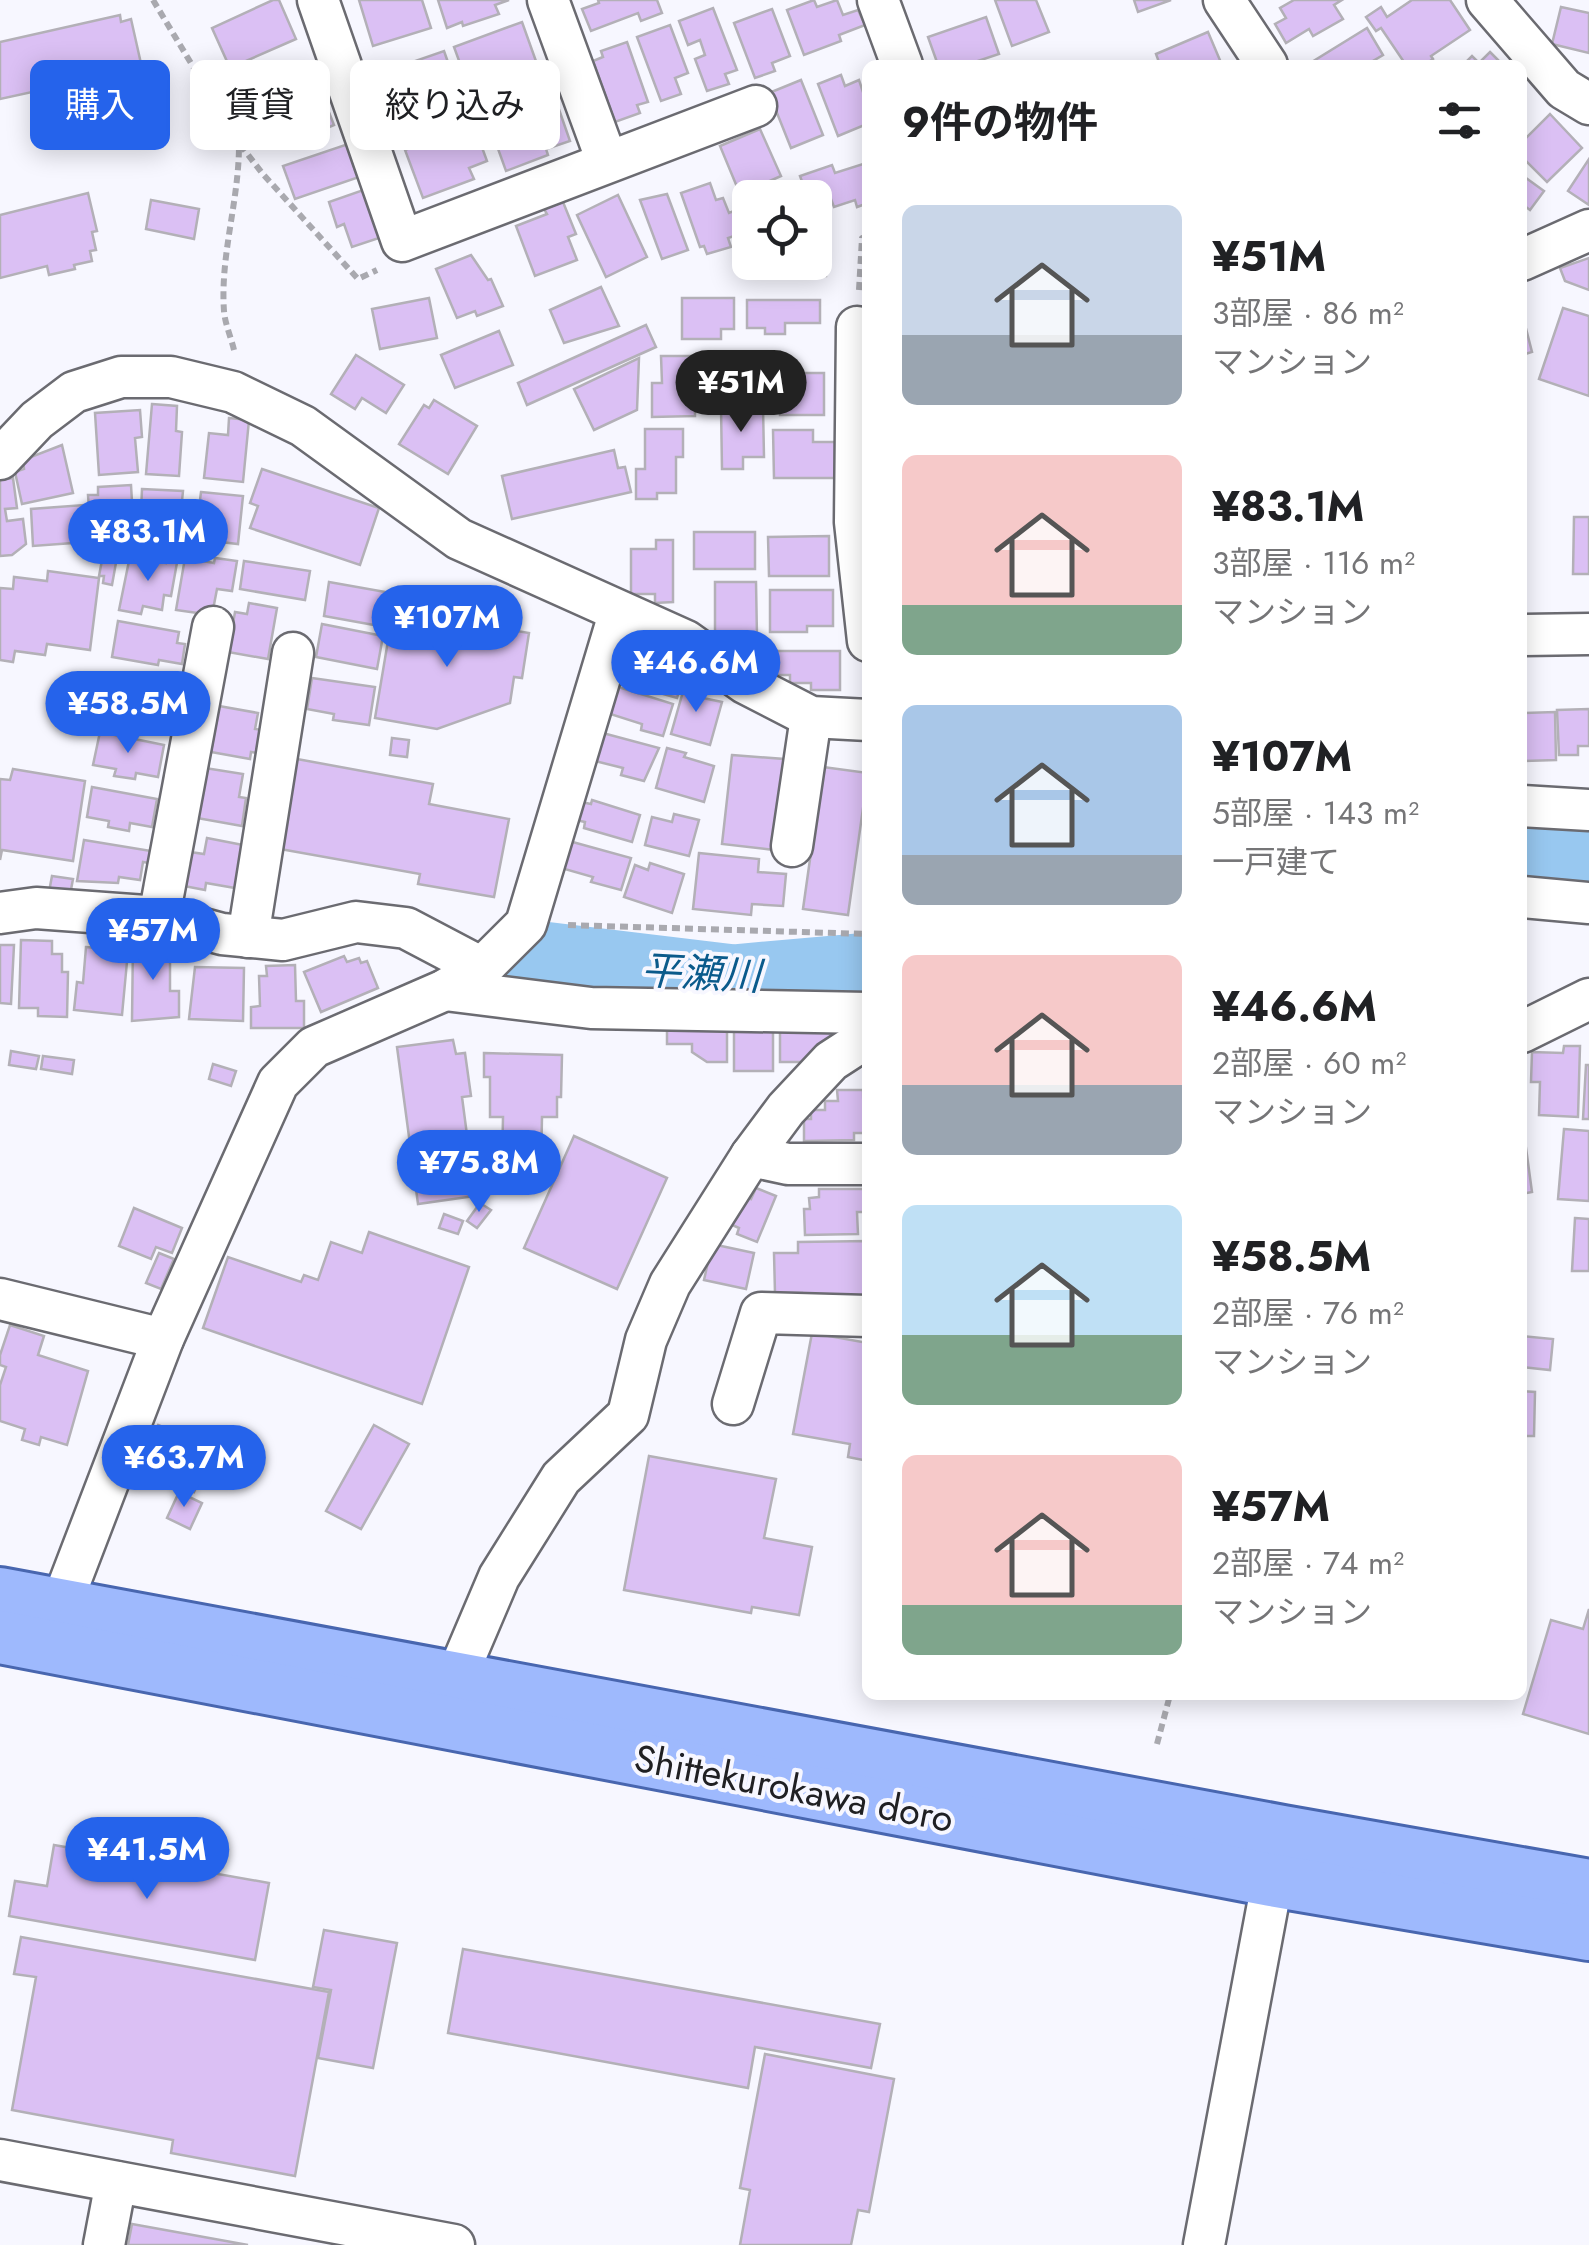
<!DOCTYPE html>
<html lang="ja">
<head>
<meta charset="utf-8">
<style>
	body { margin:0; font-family:Jost,"Noto Sans JP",sans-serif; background:#f2f2f2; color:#202124; height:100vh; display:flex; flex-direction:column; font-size:38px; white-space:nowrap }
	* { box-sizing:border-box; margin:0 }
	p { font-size:32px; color:#757577 }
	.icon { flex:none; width:55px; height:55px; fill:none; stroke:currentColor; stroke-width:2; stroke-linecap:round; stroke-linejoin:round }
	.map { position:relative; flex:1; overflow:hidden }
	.panel { position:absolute; left:862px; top:60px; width:665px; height:1640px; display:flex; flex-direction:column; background:#fff; border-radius:15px; box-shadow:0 5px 25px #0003 }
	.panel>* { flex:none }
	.hud { position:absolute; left:30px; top:60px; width:682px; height:90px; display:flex; gap:20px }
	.tools { position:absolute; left:732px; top:180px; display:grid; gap:20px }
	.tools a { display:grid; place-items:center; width:100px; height:100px; border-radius:15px; background:#fff; box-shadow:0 5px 25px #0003; font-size:50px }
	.price { position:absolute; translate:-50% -85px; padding:0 22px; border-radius:35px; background:#2563eb; color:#fff; font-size:32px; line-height:65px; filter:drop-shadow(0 2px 5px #0008) }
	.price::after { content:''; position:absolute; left:50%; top:60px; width:30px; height:22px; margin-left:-15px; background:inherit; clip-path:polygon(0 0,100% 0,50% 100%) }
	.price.current { background:#222; color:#fff }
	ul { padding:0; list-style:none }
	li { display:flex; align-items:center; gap:30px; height:250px; padding:0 40px }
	li span { display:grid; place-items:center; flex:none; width:280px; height:200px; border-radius:15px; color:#555 }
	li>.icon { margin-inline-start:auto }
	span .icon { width:120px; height:120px; fill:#fffc; stroke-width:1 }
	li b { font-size:42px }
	h2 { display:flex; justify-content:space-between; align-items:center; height:120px; padding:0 40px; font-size:42px }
	.tag { padding:0 35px; border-radius:15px; background:#fff; box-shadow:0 5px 25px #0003; font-size:35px; line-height:90px }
	.tag.current { background:#2563eb; color:#fff }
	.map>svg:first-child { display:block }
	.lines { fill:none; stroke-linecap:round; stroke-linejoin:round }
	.river { stroke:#98c8f0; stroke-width:75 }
	.building { fill:#dbc0f4; stroke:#b3b0b7; stroke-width:2.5 }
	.minor-casing { stroke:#6b6b71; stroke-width:45 }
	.major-casing { stroke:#4866af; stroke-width:58 }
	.path { stroke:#a9a9af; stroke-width:6; stroke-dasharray:8 5; stroke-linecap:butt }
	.minor { stroke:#fff; stroke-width:40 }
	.major { stroke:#9eb9fd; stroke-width:52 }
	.labels { text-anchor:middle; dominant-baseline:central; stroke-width:8; stroke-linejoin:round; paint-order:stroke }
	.street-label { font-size:38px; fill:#202023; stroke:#f7f7ff }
	.water-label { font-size:40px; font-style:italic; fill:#0a5a8b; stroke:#f7f7ff }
</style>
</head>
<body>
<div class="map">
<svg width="1589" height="2245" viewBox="0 0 1589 2245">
	<rect width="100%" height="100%" fill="#f7f7ff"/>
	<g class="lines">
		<g class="river">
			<path d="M1522,848L1589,851"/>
			<path d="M534,958L733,982L868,970"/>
		</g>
	</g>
	<g class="building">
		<path d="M273,0H279L296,39L230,68L212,28Z"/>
		<path d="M359,0H422L431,28L373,46Z"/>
		<path d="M438,0H509L495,5L499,14L463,26L462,22L447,28Z"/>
		<path d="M598,0H657L662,13L641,21L638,13L591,31L582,9L599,3Z"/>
		<path d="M814,0L817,7L837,0L843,15L858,10L865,25L839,35L841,41L804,55L787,10Z"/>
		<path d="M995,0H1036L1049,32L1012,46Z"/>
		<path d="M1134,0H1171L1138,12Z"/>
		<path d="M1294,0H1342L1334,5L1343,19L1313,36L1309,29L1286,43L1275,24L1286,18L1280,8Z"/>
		<path d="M1412,0H1450L1470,30L1431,56L1433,59L1424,65H1406L1381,28L1376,31L1366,17L1381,7L1387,17Z"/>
		<path d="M1561,7L1589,13V53L1552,44Z"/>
		<path d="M713,8L737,70L725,74L729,84L707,91L695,59L705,55L700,40L688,45L679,21Z"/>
		<path d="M772,9L790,56L772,63L775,71L755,78L734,23Z"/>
		<path d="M120,15L121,22L131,19L142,68L0,99V42Z"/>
		<path d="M986,17L999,54L966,65H938L928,37Z"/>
		<path d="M522,22L537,64L469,88L454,47Z"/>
		<path d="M670,25L688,73L675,78L681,94L661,101L637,37Z"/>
		<path d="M1367,28L1383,55L1366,65H1307Z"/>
		<path d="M1208,32L1222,65H1160L1156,54Z"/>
		<path d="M627,42L648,102L637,105L640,113L615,122L593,61L603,57L601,51Z"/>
		<path d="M444,51L463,105L436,114L433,105L420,109L418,105L395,113L388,93L380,96L372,76Z"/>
		<path d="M1490,52L1503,65H1463L1472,56L1479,63Z"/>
		<path d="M841,75L845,86L859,80L863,92L868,91V115L865,116L867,124L838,136L818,84Z"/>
		<path d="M316,79L334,125L299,140L297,136L267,148L247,99L283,85L286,91Z"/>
		<path d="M801,80L823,135L791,148L769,93Z"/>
		<path d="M555,98L570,141L546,149L548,155L506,171L488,121Z"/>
		<path d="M1550,114L1582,148L1547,182L1522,157V142Z"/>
		<path d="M473,123L487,161L469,168L474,179L423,198L405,150Z"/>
		<path d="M760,129L781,176L740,194L720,146Z"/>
		<path d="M351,143L362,176L295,199L283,166Z"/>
		<path d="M1589,159V205L1568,191Z"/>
		<path d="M863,164L868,177V203L857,207L855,200L834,207L831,199L815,204V198H808L800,176L832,165L835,173Z"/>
		<path d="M1522,175L1544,191L1530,210L1522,204Z"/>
		<path d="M710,183L716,200L723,198L729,213L739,209L746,232L728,238L731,247L707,254L704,246L700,247L681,193Z"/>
		<path d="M369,188L385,236L352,247L344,224L337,227L329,202Z"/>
		<path d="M88,193L97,231L92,232L96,250L90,251L92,261L74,265L75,269L49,275L47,266L0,278V215Z"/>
		<path d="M667,194L688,250L662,259L640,200Z"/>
		<path d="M618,195L647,257L606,277L577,215Z"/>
		<path d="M151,200L199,209L194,239L146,229Z"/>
		<path d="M563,202L576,234L568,237L577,260L535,276L516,226L547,214L544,209Z"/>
		<path d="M815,241H827L826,276L776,275V262H815Z"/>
		<path d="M471,255L488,280L491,279L503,306L477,316L475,311L457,318L436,269Z"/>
		<path d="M1589,258V290L1565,281L1560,268Z"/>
		<path d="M601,287L619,326L564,343L550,310Z"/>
		<path d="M429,298L437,338L380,349L372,309Z"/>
		<path d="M682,298H734V329H721V339H682Z"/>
		<path d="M747,300H820V323H785V334H765V328H747Z"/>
		<path d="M1563,308L1589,316V396L1539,379Z"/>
		<path d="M1522,313L1532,352L1522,355Z"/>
		<path d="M646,325L656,347L527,405L518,383Z"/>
		<path d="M499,331L513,365L455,388L441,355Z"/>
		<path d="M356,355L404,385L386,413L362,398L355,409L331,394Z"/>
		<path d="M709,355H768V395H732V399L709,400Z"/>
		<path d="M661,356H695V416L652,417V383H662Z"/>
		<path d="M639,358L637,410L594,430L574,389Z"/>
		<rect x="780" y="373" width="44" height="42"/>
		<path d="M434,400L477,426L448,474L399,444L424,405L429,408Z"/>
		<path d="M152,404L177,406L176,431L182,432L179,476L146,474Z"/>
		<path d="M721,407H763L764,457H743V469H722Z"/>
		<path d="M140,410L142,437L135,438L138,472L99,475L95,413Z"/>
		<path d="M229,418L249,420L243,482L204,478L209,433L228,435Z"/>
		<path d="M645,429H683V457H676V493H657V499H636V469H645Z"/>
		<path d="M773,430H813V442H835V458H839V478H774Z"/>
		<path d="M62,445L73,493L22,504L15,472L24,469L23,460Z"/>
		<path d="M614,450L618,468L625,467L631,492L512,519L502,476Z"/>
		<path d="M262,469L379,508L360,565L250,528L258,506L250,503Z"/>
		<path d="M13,478L17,508L5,509L7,521L23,519L26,544L12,555L0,556V480Z"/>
		<path d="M131,485L134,535L91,537L88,495H98V487Z"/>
		<path d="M142,489L183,491L182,501L190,502L188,539L140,537Z"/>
		<path d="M201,492L243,496L238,544L195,539Z"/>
		<path d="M84,505L86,542L33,546L31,509Z"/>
		<path d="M1574,517H1589V574H1573Z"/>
		<rect x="694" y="532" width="61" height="37"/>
		<path d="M829,536V576H769L768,537Z"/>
		<path d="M656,540H673V602L655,603V594H631V549H656Z"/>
		<path d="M103,555L117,557L112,585L103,583L104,576H99Z"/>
		<path d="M168,555L178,557L171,596L164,595L162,610L143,606L141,614L119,610L130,556L166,563Z"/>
		<path d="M185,558L214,563L215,558L237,561L232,591L217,589L212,615L176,610Z"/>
		<path d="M244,561L310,571L305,600L240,589Z"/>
		<path d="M48,571L99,578L90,650L47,644L45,655L15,651L13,662L0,660V588L13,589L14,577L47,581Z"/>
		<path d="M329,582L391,593L385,627L324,616Z"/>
		<path d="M715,582H756L757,637H715Z"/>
		<path d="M770,590H833V626H807V632H770Z"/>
		<path d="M249,603L277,608L268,659L228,652L235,612L247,614Z"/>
		<path d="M393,611L529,633L522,678L514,677L510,703L437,729L375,718Z"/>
		<path d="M118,621L179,632L177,643L185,644L182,664L159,660L158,665L112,657Z"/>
		<path d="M322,624L383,636L377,669L316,657Z"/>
		<path d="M626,639L649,646L646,655L669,662L667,667L685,672L677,698L614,680Z"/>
		<path d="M773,651H840V690H811V683H790V675H773Z"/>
		<path d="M312,678L375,687L369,725L333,720L334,714L307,709Z"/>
		<path d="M111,679L148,686L145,703L162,706L158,729L144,726L143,733L101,725Z"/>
		<path d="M686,681L706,687L703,698L722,702L710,745L671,734Z"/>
		<path d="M612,685L673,704L663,736L641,730L642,724L604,712Z"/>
		<path d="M219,706L258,713L255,729L262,730L258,753L251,752L250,759L211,752Z"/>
		<path d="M1589,709V746H1578V755H1559L1557,710Z"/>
		<path d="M1555,712L1556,760L1522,761V713Z"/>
		<path d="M100,732L164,745L158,777L136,773L135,779L114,776L116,769L93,765Z"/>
		<path d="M599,732L659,748L644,781L621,775L623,768L591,760Z"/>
		<path d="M392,738L409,740L407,757L390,755Z"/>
		<path d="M667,748L686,753L684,757L714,766L704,802L656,788Z"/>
		<path d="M732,755L784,759L774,850L722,844Z"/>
		<path d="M297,759L433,784L429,804L509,819L494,897L418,884L420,874L280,849Z"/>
		<path d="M823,767L868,773L848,915L803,909Z"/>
		<path d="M205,768L243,774L239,797L246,798L242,826L197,818Z"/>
		<path d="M13,769L85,781L73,861L2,850L0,860V779L10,780Z"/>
		<path d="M92,787L157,799L152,827L130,823L129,831L108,827L109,821L87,817Z"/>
		<path d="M592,800L640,815L632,842L584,828L585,822L576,820L581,802L591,804Z"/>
		<path d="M674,814L699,820L689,856L645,845L652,817L672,822Z"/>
		<path d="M207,838L243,845L235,888L206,883L205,890L184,886L190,852L204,854Z"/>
		<path d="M84,840L151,851L149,863L143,862L140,880L119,877L118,883L77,881Z"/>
		<path d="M569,841L631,858L621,890L591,882L593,877L561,868Z"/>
		<path d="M699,853L759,859L758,872L786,874L783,906L752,904L751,915L693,909Z"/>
		<path d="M650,863L684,874L672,913L624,897L635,865L648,870Z"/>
		<path d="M52,876L73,879L70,895L49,892Z"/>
		<path d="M21,940L52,941V954H62V972H68L67,1017L38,1016V1008H19Z"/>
		<path d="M133,942H170V991H179V1017L132,1021Z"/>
		<path d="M0,945H14L11,1004L0,1003Z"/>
		<path d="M86,947L128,951L122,1015L74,1010L77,982L83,983Z"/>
		<path d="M344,956L347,962L359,958L361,963L367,961L378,988L321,1012L304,972Z"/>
		<path d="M295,965L296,1001H304V1028H251V1007L260,1006L259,976H267L266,966Z"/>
		<path d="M195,967L244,968L243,1021L189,1019Z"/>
		<path d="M667,1022H727V1062H707L692,1052V1044H667Z"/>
		<rect x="734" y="1026" width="39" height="45"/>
		<path d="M780,1031H842L812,1062H780Z"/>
		<path d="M453,1040L456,1054L465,1053L471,1096L462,1097L475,1196L418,1204L397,1047Z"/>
		<path d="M1564,1046H1580L1578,1117L1539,1115L1540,1082H1531L1532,1052L1563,1053Z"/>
		<path d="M11,1051L39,1056L36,1069L9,1065Z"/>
		<path d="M484,1053L562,1055L561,1097H557V1117H542L541,1167L502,1166L503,1117H490V1077H484Z"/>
		<path d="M43,1056L74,1060L72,1074L41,1069Z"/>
		<path d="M213,1064L236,1071L231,1086L209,1079Z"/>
		<path d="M1586,1065H1589V1119H1583Z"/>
		<path d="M837,1090H863L864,1133H854V1140L804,1141V1119H811V1110H825V1101H838Z"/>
		<path d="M1564,1129L1589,1131V1201L1558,1199Z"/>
		<path d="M574,1136L667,1178L617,1289L524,1248Z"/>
		<path d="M1526,1148L1532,1192L1522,1194V1149Z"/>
		<path d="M756,1188L776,1196L757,1242L737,1234L739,1228L728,1223L740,1194L751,1199Z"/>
		<path d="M819,1189H865L866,1212H857L858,1234L805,1235L804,1209H810L809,1198L819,1197Z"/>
		<path d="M480,1203L491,1210L477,1228L467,1221Z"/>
		<path d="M134,1208L182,1228L172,1253L156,1247L151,1259L119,1246Z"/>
		<path d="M444,1214L463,1221L458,1234L439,1228Z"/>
		<path d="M1575,1218L1589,1219V1271H1572Z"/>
		<path d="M369,1232L469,1267L422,1404L203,1328L228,1257L301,1282L304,1275L318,1280L331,1242L362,1253Z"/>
		<path d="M868,1241V1297L803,1298L802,1293H775L774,1253H798V1242Z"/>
		<path d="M712,1244L754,1253L746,1289L704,1280Z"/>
		<path d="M159,1253L174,1259L161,1289L146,1283Z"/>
		<path d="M10,1325L44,1336L38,1355L88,1371L67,1445L41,1437L39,1445L22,1440L25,1429L0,1421V1385L6,1367L0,1365V1355Z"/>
		<path d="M812,1333L868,1343V1461L848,1457L850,1444L793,1434Z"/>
		<path d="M1522,1336L1553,1339L1550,1370L1522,1367Z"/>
		<path d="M1522,1391L1535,1392L1534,1436H1522Z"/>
		<path d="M158,1425L213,1448L194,1492L146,1472L147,1469L140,1465Z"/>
		<path d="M374,1425L409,1444L361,1529L326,1511Z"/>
		<path d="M649,1456L776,1479L764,1538L812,1547L799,1615L752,1607L751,1613L624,1590Z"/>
		<path d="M179,1492L202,1503L190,1529L167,1518Z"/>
		<path d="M1589,1609V1734L1523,1714L1551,1620L1583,1629Z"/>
		<path d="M54,1845L269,1883L255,1960L9,1916L15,1881L47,1886Z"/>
		<path d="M324,1930L397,1943L373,2068L318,2058L331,1990L313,1987Z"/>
		<path d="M21,1937L329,1992L295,2176L171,2153L173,2140L12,2110L36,1977L14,1974Z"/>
		<path d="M463,1949L880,2024L871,2068L755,2047L748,2088L448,2033Z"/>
		<path d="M765,2054L894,2079L869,2212L858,2210L851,2245H740L750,2190L740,2188Z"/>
		<path d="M132,2224L248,2245H128Z"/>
	</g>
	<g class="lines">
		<g class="minor-casing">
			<g id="minor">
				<path d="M318,0L402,241L756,106"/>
				<path d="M548,0L607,161"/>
				<path d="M878,0L902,65"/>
				<path d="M1224,0L1267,65"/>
				<path d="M1487,0L1564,89L1589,104"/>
				<path d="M1522,260L1589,230"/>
				<path d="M857,327L855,522L868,641"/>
				<path d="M0,459L37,420L74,392L121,377H171L233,392L303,426L459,539L686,641L745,683L811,717L868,720"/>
				<path d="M1522,635L1589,634"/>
				<path d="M1522,806L1589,810"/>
				<path d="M792,846L811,717"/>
				<path d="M1522,897L1589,903"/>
				<path d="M0,913L36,908L159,917L222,934L283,940L356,922L406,928L482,968"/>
				<path d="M159,917L213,627"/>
				<path d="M248,937L293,653"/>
				<path d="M445,990L591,1008L868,1013"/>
				<path d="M1522,1032L1589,999"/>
				<path d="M751,1156L788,1164H868"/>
				<path d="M0,1299L163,1339"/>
				<path d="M733,1404L761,1313L868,1316"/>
				<path d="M61,1605L163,1339L278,1083L314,1047L445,990L482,968L526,924L619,614"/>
				<path d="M456,1678L499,1577L561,1478L628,1415L646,1340L670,1284L751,1156L786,1109L831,1061L868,1037"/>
				<path d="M0,2160L454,2245"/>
				<path d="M104,2245L116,2182"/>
				<path d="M1204,2245L1277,1856"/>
			</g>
		</g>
		<g class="major-casing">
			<g id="major">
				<path d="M0,1594L1283,1832L1589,1886"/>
				<path d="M0,1637L1271,1880L1589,1934"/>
			</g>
		</g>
		<g class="path">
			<path d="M153,0L239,143L262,173L358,279L377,270"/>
			<path d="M859,290L862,238L868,236"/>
			<path d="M234,350C231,337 225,324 224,311C220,255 239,201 239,145"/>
			<path d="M568,925L868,934"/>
			<path d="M1157,1744L1170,1695"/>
		</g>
		<use href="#minor" class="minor"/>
		<use href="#major" class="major"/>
	</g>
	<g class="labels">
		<g class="street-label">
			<text transform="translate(794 1788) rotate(11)">Shittekurokawa doro</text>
		</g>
		<g class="water-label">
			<text transform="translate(701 973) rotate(3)">平瀬川</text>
		</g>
	</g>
</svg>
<div class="tools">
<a><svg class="icon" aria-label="locate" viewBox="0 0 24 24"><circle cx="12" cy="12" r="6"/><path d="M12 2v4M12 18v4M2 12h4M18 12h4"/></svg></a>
</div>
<b class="price current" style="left:741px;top:435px">¥51M</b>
<b class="price" style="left:148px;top:584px">¥83.1M</b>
<b class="price" style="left:447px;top:670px">¥107M</b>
<b class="price" style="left:696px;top:715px">¥46.6M</b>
<b class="price" style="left:128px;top:756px">¥58.5M</b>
<b class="price" style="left:153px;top:983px">¥57M</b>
<b class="price" style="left:479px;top:1215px">¥75.8M</b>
<b class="price" style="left:184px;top:1510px">¥63.7M</b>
<b class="price" style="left:147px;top:1902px">¥41.5M</b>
<div class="hud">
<a class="tag current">購入</a>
<a class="tag">賃貸</a>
<a class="tag">絞り込み</a>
</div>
<section class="panel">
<h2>9件の物件<svg class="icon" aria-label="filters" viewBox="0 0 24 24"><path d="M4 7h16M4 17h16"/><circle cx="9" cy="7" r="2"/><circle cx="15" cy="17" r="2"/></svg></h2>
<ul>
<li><span style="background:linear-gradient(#c9d6e8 65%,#9aa5b1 0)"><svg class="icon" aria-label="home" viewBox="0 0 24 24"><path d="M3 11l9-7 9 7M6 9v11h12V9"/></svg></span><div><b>¥51M</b><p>3部屋 · 86 m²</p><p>マンション</p></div></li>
<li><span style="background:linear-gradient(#f6c9c9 75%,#7fa58c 0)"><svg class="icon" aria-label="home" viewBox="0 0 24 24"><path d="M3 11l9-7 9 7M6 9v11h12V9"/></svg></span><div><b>¥83.1M</b><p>3部屋 · 116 m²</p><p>マンション</p></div></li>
<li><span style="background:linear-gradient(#a9c7e8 75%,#9aa5b1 0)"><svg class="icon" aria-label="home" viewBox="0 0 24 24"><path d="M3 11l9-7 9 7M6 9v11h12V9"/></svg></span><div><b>¥107M</b><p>5部屋 · 143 m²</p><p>一戸建て</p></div></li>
<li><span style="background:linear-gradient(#f6c9c9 65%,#9aa5b1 0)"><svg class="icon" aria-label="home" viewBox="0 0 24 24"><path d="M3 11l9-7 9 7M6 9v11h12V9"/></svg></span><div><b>¥46.6M</b><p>2部屋 · 60 m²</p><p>マンション</p></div></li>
<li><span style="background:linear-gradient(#bfe0f5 65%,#7fa58c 0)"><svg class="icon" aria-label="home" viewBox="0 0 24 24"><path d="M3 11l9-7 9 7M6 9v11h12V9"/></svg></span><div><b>¥58.5M</b><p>2部屋 · 76 m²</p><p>マンション</p></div></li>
<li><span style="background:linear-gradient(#f6c9c9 75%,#7fa58c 0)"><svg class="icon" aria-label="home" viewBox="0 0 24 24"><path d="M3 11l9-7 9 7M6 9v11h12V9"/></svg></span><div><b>¥57M</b><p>2部屋 · 74 m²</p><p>マンション</p></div></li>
</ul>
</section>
</div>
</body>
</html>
